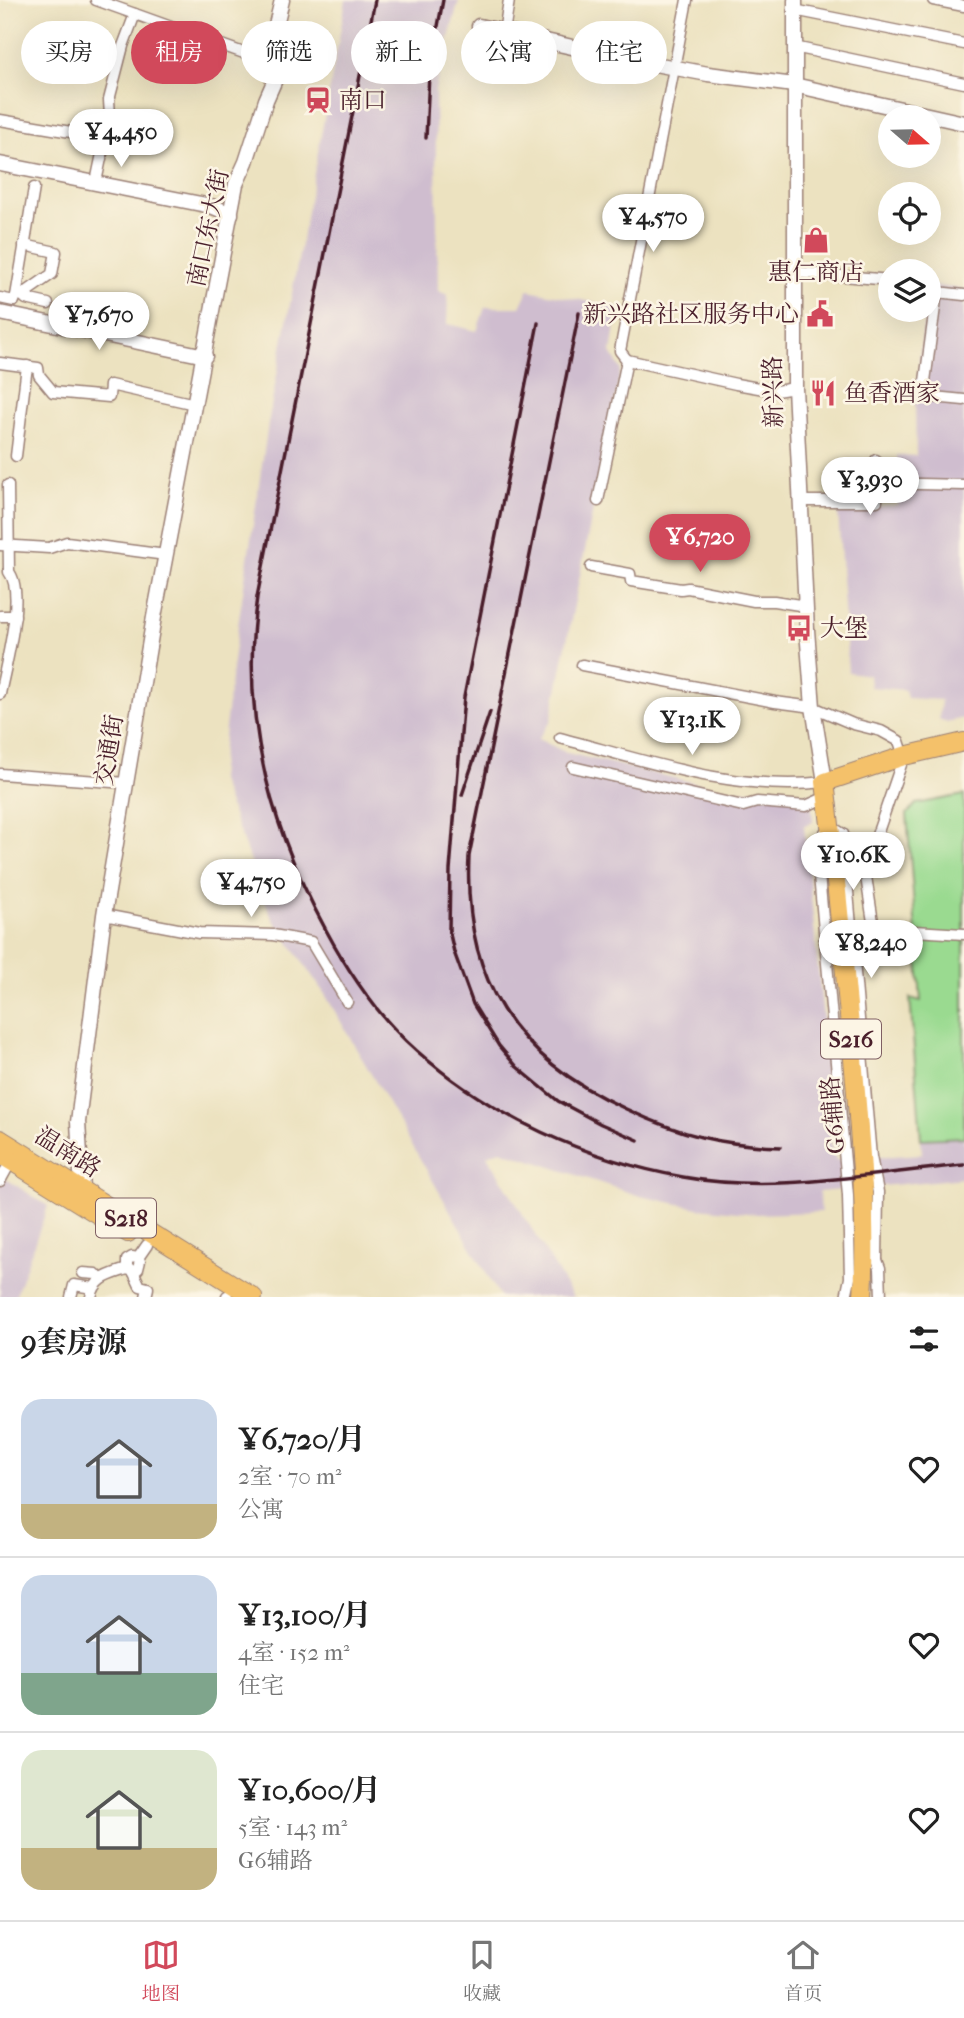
<!DOCTYPE html>
<html lang="zh">
<head>
<meta charset="utf-8">
<style>
	body { margin:0; font-family:"IM FELL French Canon","Noto Serif SC",serif; background:#f2f2f2; color:#222; height:100vh; display:flex; flex-direction:column; font-size:26px; white-space:nowrap }
	* { box-sizing:border-box; margin:0 }
	p { font-size:23px; color:#767676 }
	.icon { flex:none; width:38px; height:38px; fill:none; stroke:currentColor; stroke-width:2; stroke-linecap:round; stroke-linejoin:round }
	.map { position:relative; height:1297px; overflow:hidden }
	.sheet { display:flex; flex-direction:column; background:#fff; flex:1 }
	.sheet>* { flex:none }
	.top-card { position:absolute; left:21px; top:21px; width:922px; height:63px; display:flex; gap:14px }
	.needle { width:46px; rotate:110deg }
	.fabs { position:absolute; left:878px; top:105px; display:grid; gap:14px }
	.fabs a { display:grid; place-items:center; width:63px; height:63px; border-radius:50%; background:#fff; box-shadow:0 7px 28px #0002; font-size:35px }
	.price { position:absolute; translate:-50% -60px; padding:0 16px; border-radius:24px; background:#fff; color:#222; font-size:23px; line-height:46px; filter:drop-shadow(0 2px 4px #0008) }
	.price::after { content:''; position:absolute; left:50%; top:42px; width:21px; height:16px; margin-left:-10px; background:inherit; clip-path:polygon(0 0,100% 0,50% 100%) }
	.price.active { background:#d1495b; color:#fff }
	ul { padding:0; list-style:none }
	li { display:flex; align-items:center; gap:21px; height:175px; padding:0 21px }
	li+li { border-top:2px solid #e0e0e0 }
	li span { display:grid; place-items:center; flex:none; width:196px; height:140px; border-radius:21px; color:#555 }
	li>.icon { margin-inline-start:auto }
	span .icon { width:84px; height:84px; fill:#fffc; stroke-width:1 }
	li b { font-size:30px }
	h2 { display:flex; justify-content:space-between; align-items:center; height:84px; padding:0 21px; font-size:30px }
	.tag { padding:0 24px; border-radius:32px; background:#fff; box-shadow:0 7px 28px #0002; font-size:24px; line-height:63px }
	.tag.active { background:#d1495b; color:#fff }
	.dock { display:flex; justify-content:space-around; align-items:center; height:98px; border-top:2px solid #e0e0e0; background:#fff; font-size:19px; color:#767676 }
	.dock a { display:grid; justify-items:center; gap:4px }
	.dock .active { color:#d1495b }
	.map>svg:first-child { display:block }
	.industrial { fill:#cfbdcf }
	.green { fill:#9ada90; stroke:#727c5e; stroke-width:2 }
	.lines { fill:none; stroke-linecap:round; stroke-linejoin:round }
	.minor-casing { stroke:#9b8076; stroke-width:13 }
	.tertiary-casing { stroke:#9b8076; stroke-width:17 }
	.primary-casing { stroke:#9b8076; stroke-width:20 }
	.minor { stroke:#fff; stroke-width:10 }
	.tertiary { stroke:#fff; stroke-width:14 }
	.primary { stroke:#f4c16b; stroke-width:18 }
	.rail { stroke:#4a1f2b; stroke-width:3.5 }
	.labels { text-anchor:middle; dominant-baseline:central; stroke-width:5; stroke-linejoin:round; paint-order:stroke }
	.shield { fill:#fcf5e5; stroke:#7f5f63; stroke-width:2 }
	.shield-label { font-size:23px; font-weight:bold; fill:#4a1f2b }
	.poi-label { font-size:24px; fill:#4a1f2b; stroke:#fcf5e5; text-anchor:start }
	.street-label { font-size:24px; fill:#4a1f2b; stroke:#fcf5e5 }
</style>
</head>
<body>
<div class="map">
<svg width="964" height="1297" viewBox="0 0 964 1297">
	<rect width="100%" height="100%" fill="#fcf5e5"/>
	<filter id="ink" filterUnits="userSpaceOnUse"><feTurbulence type="fractalNoise" baseFrequency=".0143" numOctaves="2"/><feDisplacementMap in="SourceGraphic" scale="14" xChannelSelector="R" yChannelSelector="G"/><feConvolveMatrix kernelMatrix="1 2 1 2 8 2 1 2 1" color-interpolation-filters="sRGB"/></filter>
	<filter id="wash" filterUnits="userSpaceOnUse"><feTurbulence type="fractalNoise" baseFrequency=".00686" numOctaves="4" result="noise"/><feDisplacementMap in="SourceGraphic" scale="28" xChannelSelector="R" yChannelSelector="G"/><feGaussianBlur stdDeviation="1.57" result="paint"/><feColorMatrix in="noise" values="0 0 0 0 0 0 0 0 0 0 0 0 0 0 0 0 0 1.4 0 .05"/><feComposite in="paint" operator="in"/></filter>
	<g filter="url(#wash)">
		<rect width="100%" height="100%" fill="#ece2c0"/>
		<g class="industrial">
			<path d="M346,0H459L435,90L438,291L448,295L447,324L477,331L485,307H520L528,290L618,307L611,353L621,369L551,721L538,739L567,753L721,789L811,794L813,822L804,826L826,1049L831,1146L836,1160L922,1154L921,1139L964,1137V1178L819,1192L821,1212L757,1214L698,1208L640,1196L500,1150L487,1155L573,1297H500L326,996L271,916L219,778L234,653L268,424Z"/>
			<path d="M929,285L964,289V718L946,722L939,719L941,700L907,698L905,690L870,687L869,675L848,672L838,511L898,505L897,455L916,456L915,397L925,310H929Z"/>
			<path d="M0,1175L48,1206L15,1297H0Z"/>
		</g>
		<path class="green" d="M964,795V1137L921,1139L910,998L921,1001L907,814L916,804Z"/>
	</g>
	<g filter="url(#ink)">
		<g class="lines">
			<g class="minor-casing">
				<g id="minor">
					<path d="M96,0L252,56L260,58L268,54"/>
					<path d="M933,0L964,6"/>
					<path d="M794,10L964,44"/>
					<path d="M504,33L509,0"/>
					<path d="M794,47L964,83"/>
					<path d="M0,120L124,141"/>
					<path d="M96,182L110,116L109,100L123,46L135,14"/>
					<path d="M793,272L891,280"/>
					<path d="M22,295L26,299L48,304"/>
					<path d="M964,295L937,292L923,396L964,400"/>
					<path d="M16,296L34,188"/>
					<path d="M0,298L14,301L16,296L22,295L52,274L56,252L24,245"/>
					<path d="M627,360L736,384L776,391L795,388"/>
					<path d="M0,363L38,368L39,375L53,392L109,397L110,385L195,404"/>
					<path d="M16,456L27,366"/>
					<path d="M876,483L964,485"/>
					<path d="M598,501L627,360L620,351L687,0"/>
					<path d="M800,501H877L876,460"/>
					<path d="M0,545L49,548L67,542L166,555"/>
					<path d="M591,567L630,574L631,581L681,589L688,588L754,601H774L806,606"/>
					<path d="M0,616H15"/>
					<path d="M582,665L775,702L813,707L853,724L881,731L899,741L904,756L865,870L873,922L881,929L964,934"/>
					<path d="M0,694C5,667 26,593 9,572L8,485"/>
					<path d="M560,738C647,761 733,792 825,782"/>
					<path d="M573,767L743,806L757,802L806,806L826,797"/>
					<path d="M0,774L126,783"/>
					<path d="M104,915L199,933L273,935L311,942L347,1002"/>
					<path d="M0,1181L11,1161"/>
					<path d="M138,1258L132,1257L127,1260V1269L133,1271L138,1269L140,1261L138,1258L147,1245"/>
					<path d="M133,1271L140,1286L148,1288L146,1297"/>
					<path d="M83,1273L96,1274L100,1279"/>
					<path d="M71,1297L74,1285L93,1288"/>
					<path d="M91,1297C95,1277 110,1275 127,1269"/>
					<path d="M227,1297V1296"/>
					<path d="M846,1297L850,1278L848,1195L819,875V840L830,826L843,834L871,1157L878,1192L877,1260L880,1268L881,1297"/>
				</g>
			</g>
			<g class="tertiary-casing">
				<g id="tertiary">
					<path d="M795,0V388L807,630L813,707L825,782"/>
					<path d="M479,26L612,56L708,74L794,85L964,123"/>
					<path d="M0,164L211,206L231,214"/>
					<path d="M0,313L205,356"/>
					<path d="M78,1195L82,1189L78,1122L104,915L154,617L236,184L246,162L266,100L277,75L267,62L282,0"/>
				</g>
			</g>
			<g class="primary-casing">
				<g id="primary">
					<path d="M0,1139L253,1297"/>
					<path d="M0,1154L128,1233"/>
					<path d="M863,1297C868,1206 858,1116 850,1026C842,944 835,863 825,782L904,756L964,742"/>
				</g>
			</g>
			<use href="#minor" class="minor"/>
			<use href="#tertiary" class="tertiary"/>
			<use href="#primary" class="primary"/>
			<g class="rail">
				<path d="M375,0L257,597C240,715 269,826 326,930C350,975 378,1017 417,1051C490,1116 587,1160 683,1177C775,1194 872,1173 964,1165"/>
				<path d="M426,138L429,73L443,0"/>
				<path d="M579,313L469,856C463,979 514,1058 626,1109C681,1135 720,1145 781,1147"/>
				<path d="M538,323L464,697L450,870L449,930L454,952L473,1004L499,1046L517,1067L558,1101L601,1124L638,1140"/>
				<path d="M462,795L490,712"/>
			</g>
		</g>
	</g>
	<defs>
		<g id="station-bare" transform="scale(2.1)"><path d="M-3-6H3Q5-6 5-4V2Q5 4 3 4L4.5 6H3L1.5 4h-3L-3 6H-4.5L-3 4Q-5 4-5 2V-4Q-5-6-3-6ZM-3.5-4v3h7v-3ZM-3.5 1v1.5H-2V1ZM2 1v1.5H3.5V1Z" fill="#d1495b" stroke="#fcf5e5" stroke-width="2.5" paint-order="stroke"/></g>
		<g id="shop-bare" transform="scale(2.1)"><path d="M-5-2.5h2.3a2.7 3.5 0 0 1 5.4 0H5L5.5 6h-11ZM-1.5-2.5h3a1.5 2.3 0 0 0-3 0Z" fill="#d1495b" stroke="#fcf5e5" stroke-width="2.5" paint-order="stroke"/></g>
		<g id="civic-bare" transform="scale(2.1)"><path d="M-.6-6.5H3V-4.5H.6V-3L4-1V1h2V6H-6V1h2V-1L-.6-3ZM-1.2 2.5V6h2.4V2.5Z" fill="#d1495b" stroke="#fcf5e5" stroke-width="2.5" paint-order="stroke"/></g>
		<g id="restaurant-bare" transform="scale(2.1)"><path d="M-5-6h1v4h1v-4h1v4h1v-4h1v5L-1.5 .5V6h-2V.5L-5-1ZM5-6V6H3V1.5H1.5Q1.5-4 5-6Z" fill="#d1495b" stroke="#fcf5e5" stroke-width="2.5" paint-order="stroke"/></g>
		<g id="bus-bare" transform="scale(2.1)"><path d="M-5-6H5V4H4V6H2V4H-2V6H-4V4H-5ZM-3.5-4V0h7V-4ZM-3.5 1.2v1.5H-2V1.2ZM2 1.2v1.5H3.5V1.2Z" fill="#d1495b" stroke="#fcf5e5" stroke-width="2.5" paint-order="stroke"/></g>
	</defs>
	<g fill-rule="evenodd">
		<use href="#station-bare" x="318" y="100"/>
		<use href="#shop-bare" x="816" y="240"/>
		<use href="#civic-bare" x="820" y="314"/>
		<use href="#restaurant-bare" x="823" y="393"/>
		<use href="#bus-bare" x="799" y="628"/>
	</g>
	<g class="labels">
		<g class="shield">
			<rect x="821" y="1019.5" width="60" height="39" rx="5"/>
			<rect x="96" y="1198.5" width="60" height="39" rx="5"/>
		</g>
		<g class="shield-label">
			<text x="851" y="1039">S216</text>
			<text x="126" y="1218">S218</text>
		</g>
		<g class="poi-label">
			<text x="339" y="100">南口</text>
			<text x="816" y="272" text-anchor="middle">惠仁商店</text>
			<text x="799" y="314" text-anchor="end">新兴路社区服务中心</text>
			<text x="844" y="393">鱼香酒家</text>
			<text x="820" y="628">大堡</text>
		</g>
		<g class="street-label">
			<text transform="translate(208 228) rotate(-78)">南口东大街</text>
			<text transform="translate(773 392) rotate(-91)">新兴路</text>
			<text transform="translate(109 750) rotate(-81)">交通街</text>
			<text transform="translate(833 1115) rotate(-95)">G6辅路</text>
			<text transform="translate(68 1152) rotate(32)">温南路</text>
		</g>
	</g>
</svg>
<div class="fabs">
<a><svg class="needle" viewBox="-14 -14 28 28"><path d="M0-13l5 13h-10z" fill="#e53935"/><path d="M0 13l5-13h-10z" fill="#767676"/></svg></a>
<a><svg class="icon" aria-label="locate" viewBox="0 0 24 24"><circle cx="12" cy="12" r="6"/><path d="M12 2v4M12 18v4M2 12h4M18 12h4"/></svg></a>
<a><svg class="icon" aria-label="layers" viewBox="0 0 24 24"><path d="M12 4l9 5-9 5-9-5zM3 14l9 5 9-5"/></svg></a>
</div>
<b class="price" style="left:121px;top:169px">¥4,450</b>
<b class="price" style="left:653px;top:254px">¥4,570</b>
<b class="price" style="left:99px;top:352px">¥7,670</b>
<b class="price" style="left:870px;top:517px">¥3,930</b>
<b class="price active" style="left:700px;top:574px">¥6,720</b>
<b class="price" style="left:692px;top:757px">¥13.1K</b>
<b class="price" style="left:853px;top:892px">¥10.6K</b>
<b class="price" style="left:251px;top:919px">¥4,750</b>
<b class="price" style="left:871px;top:980px">¥8,240</b>
<div class="top-card">
<a class="tag">买房</a>
<a class="tag active">租房</a>
<a class="tag">筛选</a>
<a class="tag">新上</a>
<a class="tag">公寓</a>
<a class="tag">住宅</a>
</div>
</div>
<section class="sheet">
<h2>9套房源<svg class="icon" aria-label="filters" viewBox="0 0 24 24"><path d="M4 7h16M4 17h16"/><circle cx="9" cy="7" r="2"/><circle cx="15" cy="17" r="2"/></svg></h2>
<ul>
<li><span style="background:linear-gradient(#c9d6e8 75%,#c2b280 0)"><svg class="icon" aria-label="home" viewBox="0 0 24 24"><path d="M3 11l9-7 9 7M6 9v11h12V9"/></svg></span><div><b>¥6,720/月</b><p>2室 · 70 m²</p><p>公寓</p></div><svg class="icon" aria-label="heart" viewBox="0 0 24 24"><path d="M12 20l-8-8c-3-5 5-10 8-4 3-6 11-1 8 4z"/></svg></li>
<li><span style="background:linear-gradient(#c9d6e8 70%,#7fa58c 0)"><svg class="icon" aria-label="home" viewBox="0 0 24 24"><path d="M3 11l9-7 9 7M6 9v11h12V9"/></svg></span><div><b>¥13,100/月</b><p>4室 · 152 m²</p><p>住宅</p></div><svg class="icon" aria-label="heart" viewBox="0 0 24 24"><path d="M12 20l-8-8c-3-5 5-10 8-4 3-6 11-1 8 4z"/></svg></li>
<li><span style="background:linear-gradient(#dfe7d0 70%,#c2b280 0)"><svg class="icon" aria-label="home" viewBox="0 0 24 24"><path d="M3 11l9-7 9 7M6 9v11h12V9"/></svg></span><div><b>¥10,600/月</b><p>5室 · 143 m²</p><p>G6辅路</p></div><svg class="icon" aria-label="heart" viewBox="0 0 24 24"><path d="M12 20l-8-8c-3-5 5-10 8-4 3-6 11-1 8 4z"/></svg></li>
</ul>
</section>
<nav class="dock">
<a class="active"><svg class="icon" aria-label="map" viewBox="0 0 24 24"><path d="M3 6l6-2 6 2 6-2v14l-6 2-6-2-6 2zM9 4v14M15 6v14"/></svg>地图</a>
<a><svg class="icon" aria-label="saved" viewBox="0 0 24 24"><path d="M7 4h10v16l-5-4-5 4z"/></svg>收藏</a>
<a><svg class="icon" aria-label="home" viewBox="0 0 24 24"><path d="M3 11l9-7 9 7M6 9v11h12V9"/></svg>首页</a>
</nav>
</body>
</html>
